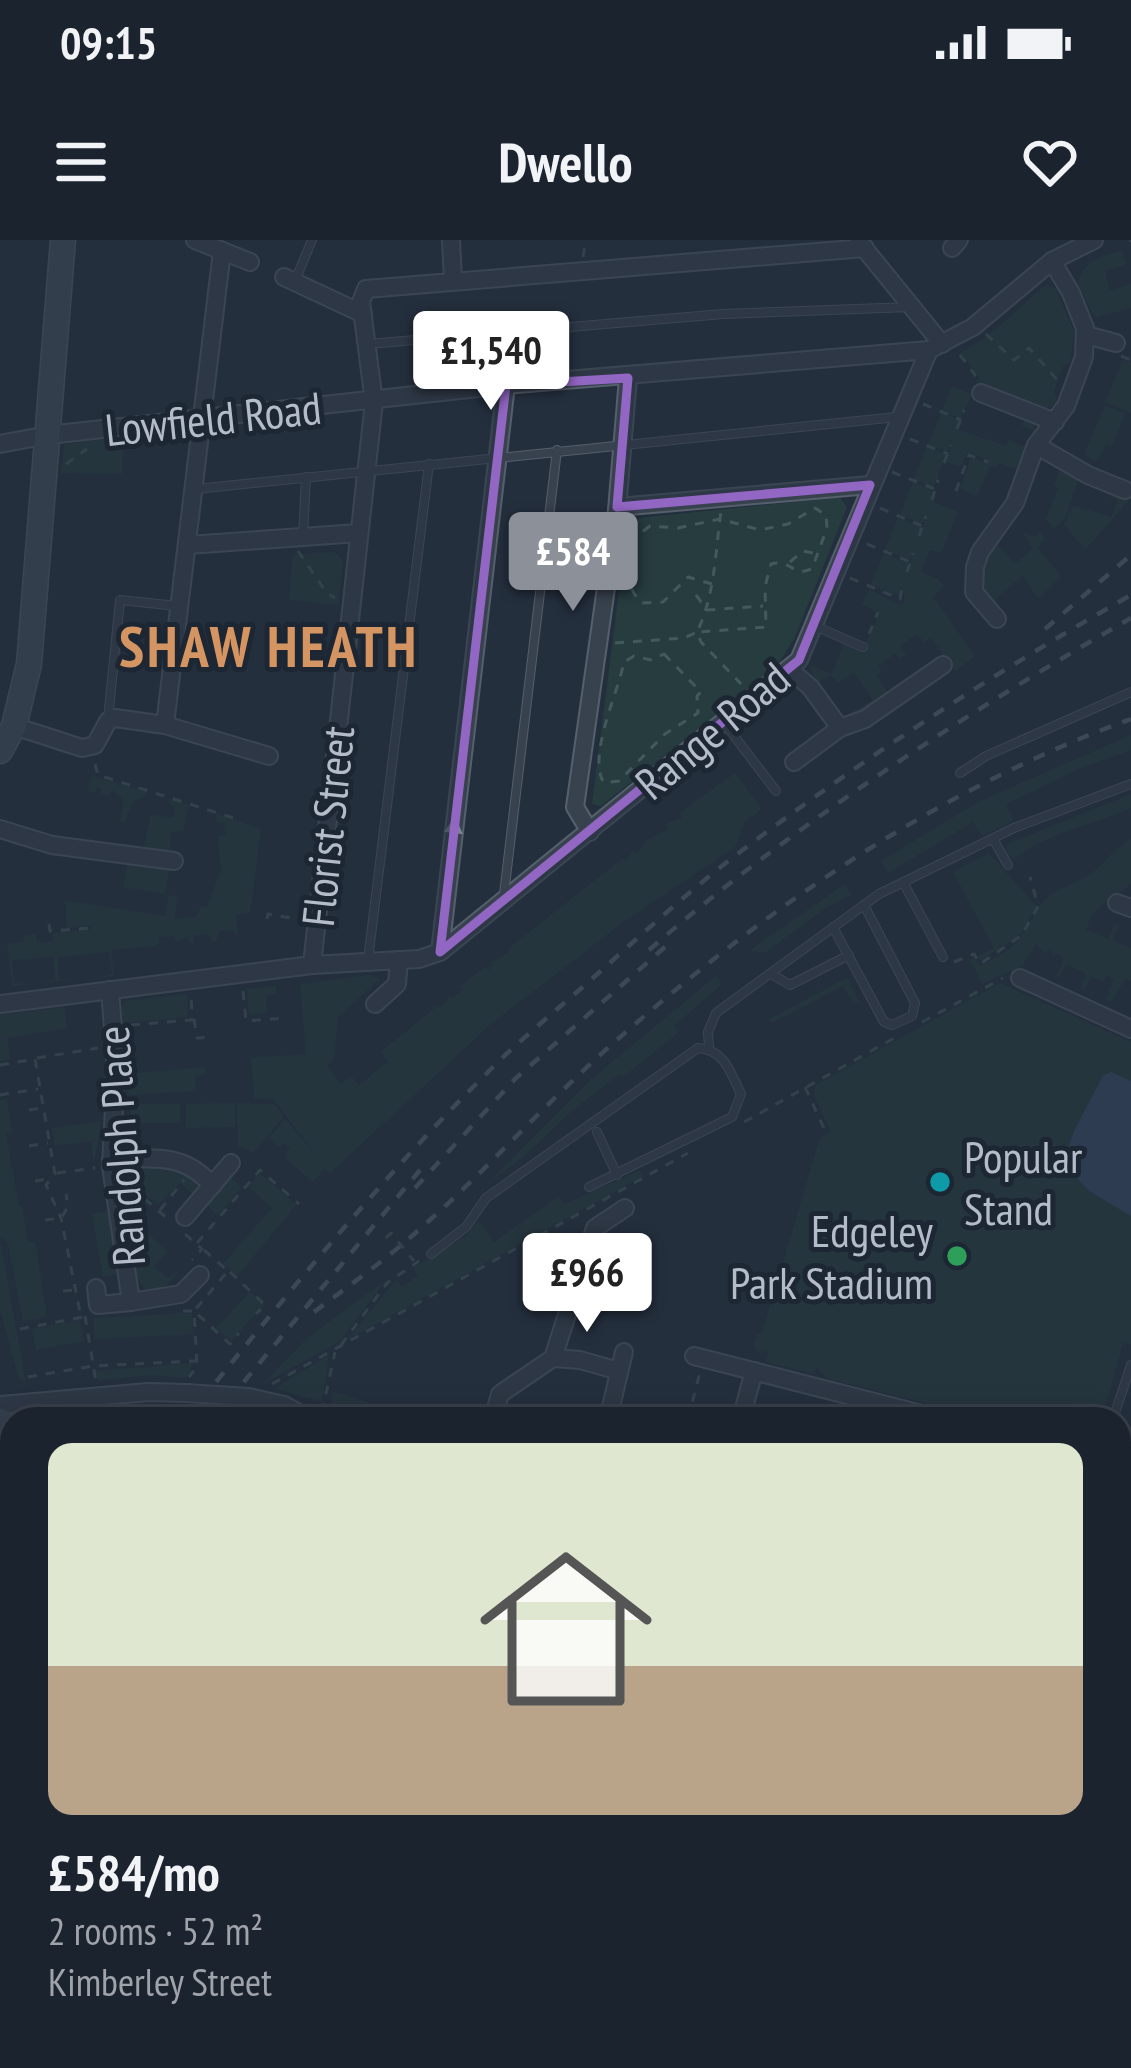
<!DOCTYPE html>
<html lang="en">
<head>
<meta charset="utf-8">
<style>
	body { margin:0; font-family:"PT Sans Narrow",sans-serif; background:#242b36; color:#f1f3f6; height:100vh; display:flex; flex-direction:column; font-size:45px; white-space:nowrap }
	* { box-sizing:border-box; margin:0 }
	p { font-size:39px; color:#a0a4aa }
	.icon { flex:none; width:66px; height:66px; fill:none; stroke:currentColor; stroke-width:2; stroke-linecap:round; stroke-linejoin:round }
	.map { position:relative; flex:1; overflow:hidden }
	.drawer { position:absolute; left:0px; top:1167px; width:1131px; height:663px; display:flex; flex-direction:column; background:#1b232e; border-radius:36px 36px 0 0; box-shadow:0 6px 30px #0003,0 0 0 3px #39404a }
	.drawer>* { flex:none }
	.price { position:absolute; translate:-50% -102px; padding:0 27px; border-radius:12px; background:#fff; color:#222; font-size:39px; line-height:78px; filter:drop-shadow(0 3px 6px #0008) }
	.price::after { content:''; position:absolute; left:50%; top:72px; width:36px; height:27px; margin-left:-18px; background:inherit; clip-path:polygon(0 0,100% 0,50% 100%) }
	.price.selected { background:#8c9099; color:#fff }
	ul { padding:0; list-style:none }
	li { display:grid; align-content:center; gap:24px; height:636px; padding:0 48px }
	li span { display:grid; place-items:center; height:372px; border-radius:24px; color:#555 }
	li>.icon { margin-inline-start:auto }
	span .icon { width:216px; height:216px; fill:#fffc; stroke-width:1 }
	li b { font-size:51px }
	.status { display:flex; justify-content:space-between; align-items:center; height:84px; padding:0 60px; background:#1b232e; direction:ltr }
	.status svg { height:33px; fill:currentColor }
	header { display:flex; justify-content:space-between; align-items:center; height:156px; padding:0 48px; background:#1b232e; font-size:54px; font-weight:800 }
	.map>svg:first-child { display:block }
	.green { fill:#263c3f }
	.water { fill:#394c67 }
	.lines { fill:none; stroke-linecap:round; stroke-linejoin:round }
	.lane-casing { stroke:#565f6c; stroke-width:10 }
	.street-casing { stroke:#565f6c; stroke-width:20 }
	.secondary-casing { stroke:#565f6c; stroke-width:27 }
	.path { stroke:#44595c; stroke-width:3; stroke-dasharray:9 9; stroke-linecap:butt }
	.lane { stroke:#38414e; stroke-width:8 }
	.street { stroke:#38414e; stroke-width:16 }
	.secondary { stroke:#465061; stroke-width:24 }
	.rail { stroke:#5a6575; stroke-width:4.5; stroke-dasharray:12 12; stroke-linecap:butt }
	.street-bridge-casing { stroke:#565f6c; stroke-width:20; stroke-linecap:butt }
	.street-bridge { stroke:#38414e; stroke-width:16 }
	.oneway { fill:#7c8592 }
	.marked { fill:none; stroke:#9266c3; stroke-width:9; stroke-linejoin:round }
	.culture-dot { fill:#0f9aa8; stroke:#1d2633; stroke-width:4.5 }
	.leisure-dot { fill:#2e9e5b; stroke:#1d2633; stroke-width:4.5 }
	.labels { text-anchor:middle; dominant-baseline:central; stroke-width:10; stroke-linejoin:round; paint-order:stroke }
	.street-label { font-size:45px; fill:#b4bcc9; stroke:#1d2633 }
	.poi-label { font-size:45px; fill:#b4bcc9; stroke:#1d2633; text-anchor:start }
	.district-label { font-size:57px; font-weight:bold; letter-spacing:3px; fill:#d59563; stroke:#1d2633 }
</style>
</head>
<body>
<div class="status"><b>09:15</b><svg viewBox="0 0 49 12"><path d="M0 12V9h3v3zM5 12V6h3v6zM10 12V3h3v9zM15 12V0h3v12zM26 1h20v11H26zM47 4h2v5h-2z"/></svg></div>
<header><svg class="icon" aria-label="menu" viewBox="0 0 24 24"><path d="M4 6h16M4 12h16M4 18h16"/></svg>Dwello<svg class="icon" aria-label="heart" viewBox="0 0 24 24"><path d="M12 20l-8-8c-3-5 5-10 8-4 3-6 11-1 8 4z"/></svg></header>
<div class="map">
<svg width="1131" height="1828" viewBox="0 0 1131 1828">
	<rect width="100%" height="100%" fill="#242f3e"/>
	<g class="green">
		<path d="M1122,11L1126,24L1105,31L1110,50L1131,44V68L1095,78L1078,43C1083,21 1101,16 1122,11Z"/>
		<path d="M1046,45L1055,48L1074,90L1070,123L1063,126L1054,151L1058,163L1043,170L976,144L979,136L960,113C994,95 1017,69 1046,45Z"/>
		<path d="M1123,120L1131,123V173L1105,162Z"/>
		<path d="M952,146L972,155L960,178L942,171Z"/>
		<path d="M1105,166L1125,174L1112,207L1106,205L1096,222L1084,214Z"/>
		<path d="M941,173L959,180L956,189L1006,206L1009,200L1026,207L1033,190L1022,186L1025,179L1033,182L1036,191L1022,225L1013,228L999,223L997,227L990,225L977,256L960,249L971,217L986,223L988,220L967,212L961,227L946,222L952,205L947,212L928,205Z"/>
		<path d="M123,197L122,234L61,233L64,204Z"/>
		<path d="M927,207L946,214L934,247L914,239Z"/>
		<path d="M1061,226L1077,235L1078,239L1065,279L1054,288L1046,279L1058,248L1054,245Z"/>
		<path d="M913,242L933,251V262L958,272L941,313L930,310L921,332L938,339L944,346L933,357L975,416L955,431L931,398L924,402L917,394L900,406L906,415L900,419L895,414L878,425L882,432L877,436L889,455L856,475H847L873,460L854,433L838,443L831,435L818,443L810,428L811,425L832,434L844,404L863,410L879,373L862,365L869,349L899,365L905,362L903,349L899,356L871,345L884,313L907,323L908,332L913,313L909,320L885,310L898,278L921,287L920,295L926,277L922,284L900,275Z"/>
		<path d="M1119,252L1129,260L1085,310L1064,284L1073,266L1112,277L1118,260L1108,256Z"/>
		<path d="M831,258H840L847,267L795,397L778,425L601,566L592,564L627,287L639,278Z"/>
		<path d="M1039,291L1045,299L1037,307L1061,336L1038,359L1023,335L991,363L982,354L989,308L995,303L1015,324L1033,309L1022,292L1036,297Z"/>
		<path d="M334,312L343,320L338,365L289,360L293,315Z"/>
		<path d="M1131,495V510L1081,528L1006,564L1013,581L982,596L973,582L888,633L881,621L980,561Z"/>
		<path d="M735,533L762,569L745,581L735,607L626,680L491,784L330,933L325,928L313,942L285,918L290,908L284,903L279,907L269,898L285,879L321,921L273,859L254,858L251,818L306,814L300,744L370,735L380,739L338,777L334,820L327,826L341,844L351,836L359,845L388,822L381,812L437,766L439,768L447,762L449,756L452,758L463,750L461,746L485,727L489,730L493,726L491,723L510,711L509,708L622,619L627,621L633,610L637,613L646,600L669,589L666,584L682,578L680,573L686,568Z"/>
		<path d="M92,536L146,552L145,557L134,560L125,582L120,581L124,560L112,550L109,555L101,554L102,549L97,547L95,553L87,551Z"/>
		<path d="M1131,554V568C1094,585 1044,593 1014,620L1007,612V604Z"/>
		<path d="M166,558L189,565L183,591L171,592L170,614L143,611L151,574L173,578L175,569Z"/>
		<path d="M216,574L261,589L250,673L236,675L237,696L233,690L219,691L216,702H211L209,694L194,695V703L190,704L188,696L176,702L174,696L159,698V703L154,706L111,710L114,736L96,738L112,734L109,712L58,717L59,739L72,740L39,743L55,739L53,717L12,720L14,743L28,744L12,746L7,703L24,702L23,695L36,694L37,703L53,701V693L91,689L90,686L67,688L66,665L62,660L165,676L169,655L177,656L175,679L196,677L201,666L207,668L221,629L218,596L226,595L223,582H217Z"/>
		<path d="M1131,599V644L1092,673L1086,690L1108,699L1114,684L1119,685L1113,701L1131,708V741L1126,738L1111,762L1106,760L1114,739L1106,735L1103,742L1091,736L1084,750L1081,748L1087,734L1066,724L1059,738L1056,736L1063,723L1061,715L1056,713L1053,718V713L1048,710L1045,714L1036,704L1022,726L982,744L970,719L974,718L980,726C1021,705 1017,703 1039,667C1049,650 1072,646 1087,636C1104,626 1112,608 1131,599Z"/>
		<path d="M989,613L1036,666L1021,694L980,721L978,717L994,708L953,632Z"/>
		<path d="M127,624L169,630L165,654L123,647Z"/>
		<path d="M845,644L851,655L826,668L764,713L750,710Z"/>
		<path d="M716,736L722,744L674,786L678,793L623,837L619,834L572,871L521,919L489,942L594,837Z"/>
		<path d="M847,738L859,761L854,764L843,746L772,783L769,779Z"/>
		<path d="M1000,743L1131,802V1104L1123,1103L1103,1176L1098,1179H988L829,1139L816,1128L814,1134L766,1122L768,1113L762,1110L760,1114L753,1106L757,1095L762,1093L820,898L831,892L813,854L816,845Z"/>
		<path d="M276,746L277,754L266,756L267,773L249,774L247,749Z"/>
		<path d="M187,754L188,777L122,783L121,767L126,761Z"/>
		<path d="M64,767L67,788L7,798L10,819L0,821V775Z"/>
		<path d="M205,827L206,834L195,836L196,851L127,855L126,834Z"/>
		<path d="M7,859L12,892L6,894L19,966H22L28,1002L35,1001L47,1077L23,1081L8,1003L0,996V860Z"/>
		<path d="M235,863V887L186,888V864Z"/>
		<path d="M237,863L274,864L284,877L253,913L238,906Z"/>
		<rect x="131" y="864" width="49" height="19"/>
		<path d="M102,881L94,922L91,901L55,906L52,888Z"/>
		<path d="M165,925L194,938L198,947L195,956L180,943L158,965L121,935L120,927Z"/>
		<path d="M640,930L643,936L347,1100L397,1039L402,1047L418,1036L413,1028L465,997L479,981L494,1002L558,957L565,964Z"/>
		<path d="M260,933L296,965L237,1036L223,1024L272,968L249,947Z"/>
		<path d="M229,936L242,947L218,975L205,964Z"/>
		<path d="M118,939L147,965L134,981L167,1011L154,1027L168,1038L180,1029L162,1051L147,1053L136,1037Z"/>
		<path d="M108,971L118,1034L103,1037L92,974Z"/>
		<path d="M0,1005L1,1006L26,1143L19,1139L0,1069Z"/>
		<path d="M386,1040L340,1101L263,1144L307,1098Z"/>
		<path d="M250,1052L264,1065L231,1101L216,1088Z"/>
		<path d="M192,1073L193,1094L94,1099L93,1078Z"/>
		<path d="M80,1080L84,1101L36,1110L32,1089Z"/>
		<path d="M329,1115L322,1162L274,1148H275Z"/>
		<path d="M194,1123L186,1138L151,1135L98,1140L96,1131Z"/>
		<path d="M333,1152L427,1179H386L331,1164Z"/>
		<path d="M139,1160L149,1167V1177L29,1179V1174Z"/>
		<path d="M1129,1330L1131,1376L1126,1387L1131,1388V1396L1125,1395L1122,1406L1128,1408L1131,1419L1119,1416V1353H1124Z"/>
		<path d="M1119,1458L1131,1461V1484L1119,1532Z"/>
		<path d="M12,1499V1534L5,1563L0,1562V1519Z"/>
	</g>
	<path class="water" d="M1111,832L1131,841V976L1089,951L1063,923L1074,891L1103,836Z"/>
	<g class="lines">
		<g class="lane-casing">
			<g id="lane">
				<path d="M295,41L312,0"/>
				<path d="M368,104L723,74L910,67"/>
				<path d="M196,249L897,177"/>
				<path d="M303,295L306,237"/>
				<path d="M815,386L863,407"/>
				<path d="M108,479L120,360L177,366"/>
				<path d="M725,484L776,551"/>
				<path d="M960,533L986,516L1131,452"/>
				<path d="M993,599L1008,625"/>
				<path d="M903,642L943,717"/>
				<path d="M504,654L557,210"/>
				<path d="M833,687L884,782L892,785L912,776L915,763L864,665"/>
				<path d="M368,720L429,224"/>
				<path d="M773,735L790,745L849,715"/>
				<path d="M709,809L708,792L716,773L879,654L1014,588L1131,544"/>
				<path d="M597,892L617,935"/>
				<path d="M431,1014L466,987L486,958L698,808C725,810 730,832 741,854L732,877L589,947"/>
				<path d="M1113,1179L1131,1125"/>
				<path d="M0,1678H12"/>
				<path d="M207,1818L234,1828"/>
				<path d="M827,1819L860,1828"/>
				<path d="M977,1828L979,1818"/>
			</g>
		</g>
		<g class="street-casing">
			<g id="street">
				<path d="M195,0L250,22"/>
				<path d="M451,0L453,40"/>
				<path d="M859,2L942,104"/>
				<path d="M952,8L959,0"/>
				<path d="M284,37L363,74"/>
				<path d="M1086,95L1116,103"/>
				<path d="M981,153L1055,182"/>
				<path d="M0,204L48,195L506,145L929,110L973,87L1052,21L1094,0"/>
				<path d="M1036,205L1088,235L1125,250"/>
				<path d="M617,270L629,266L870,245"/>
				<path d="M188,305L359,293"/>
				<path d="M997,379L974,352L975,327L980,312L1015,263L1036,205L1066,166L1084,117L1085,88L1071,53L1052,21"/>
				<path d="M789,429L810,447L840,488L865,479L943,425"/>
				<path d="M165,485L222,11"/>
				<path d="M14,486L82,508L95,505L108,481L115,478L165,485L269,516"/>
				<path d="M794,522L840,488"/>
				<path d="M0,589L52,605L174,621"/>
				<path d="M590,592L575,567L617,270L628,138"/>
				<path d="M1117,663L1131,668"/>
				<path d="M440,712L506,145"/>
				<path d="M312,725L374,162L361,62L366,49L865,8"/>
				<path d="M1020,738L1131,789"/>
				<path d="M110,750L116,829L111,926L131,1062L181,1054L200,1035"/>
				<path d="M0,764L312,725L419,719L440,712L799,420L929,110"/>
				<path d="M375,764L397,744L399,720"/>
				<path d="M111,920C151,918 185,912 212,946"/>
				<path d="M185,977L231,923"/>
				<path d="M96,1048L98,1065L131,1062"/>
				<path d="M694,1116L941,1179"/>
				<path d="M553,1118L580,1120L619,1131"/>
				<path d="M249,1157L284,1165L310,1179"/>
				<path d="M0,1165L148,1152L186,1153"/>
				<path d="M610,1171L624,1112"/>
				<path d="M493,1179L500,1154L553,1118L595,988L625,968"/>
				<path d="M741,1179L754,1131"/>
				<path d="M865,1179L870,1161"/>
				<path d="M1119,1224L1131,1227"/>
				<path d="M1119,1445L1131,1448"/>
				<path d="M1119,1635L1131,1627"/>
				<path d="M386,1818L424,1828"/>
				<path d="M626,1818L664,1828"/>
				<path d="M1030,1818L1062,1828"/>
				<path d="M144,1828L147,1818"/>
				<path d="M332,1828L335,1818"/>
				<path d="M456,1828L458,1818"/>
				<path d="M571,1828L574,1818"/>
				<path d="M824,1828L826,1818"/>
				<path d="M911,1828L913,1818"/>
			</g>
		</g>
		<g class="secondary-casing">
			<g id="secondary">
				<path d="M0,511L14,486L29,424L63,0"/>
				<path d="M0,1181L12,1257"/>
				<path d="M12,1293V1318"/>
				<path d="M12,1350L4,1373L12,1396"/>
				<path d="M1119,1575L1131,1588"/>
				<path d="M64,1818L68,1828"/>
			</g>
		</g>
		<g class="path">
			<path d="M1130,0L1131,2"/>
			<path d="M583,17L586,0"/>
			<path d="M986,94L1014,120L1029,108L1060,143"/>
			<path d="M960,115L976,136"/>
			<path d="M1121,116L1131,120"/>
			<path d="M923,164L961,180"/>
			<path d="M957,189L964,170"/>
			<path d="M910,199L948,214"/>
			<path d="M944,223L951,205"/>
			<path d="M66,224L87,209"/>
			<path d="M892,232L935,249"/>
			<path d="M956,251L969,215L988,222"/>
			<path d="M932,260L938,240"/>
			<path d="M880,268L922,286"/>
			<path d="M919,296L926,276"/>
			<path d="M867,304L910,322"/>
			<path d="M298,311L326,352L335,358"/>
			<path d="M790,322L803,311L817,314"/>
			<path d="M907,332L913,313"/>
			<path d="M850,338L900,359L902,349"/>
			<path d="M712,344L688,337L663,362L642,363C622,345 629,321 634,298L650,286L678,288L720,279L760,290L788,284L815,268L826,275L827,288L812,329L801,332C789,328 786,320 771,324L765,347L766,387L697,392C714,357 715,318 720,279L721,271"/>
			<path d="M696,355L707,370L763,366"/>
			<path d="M869,394L878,372"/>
			<path d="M615,403L684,398L697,392L701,402L741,444"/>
			<path d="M664,414L701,452L697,456L698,473L665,494L619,541L604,543C587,517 618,453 624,422L634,416L651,420Z"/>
			<path d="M95,524L98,535L240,580"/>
			<path d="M267,679L268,674L303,680"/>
			<path d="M49,684L50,691L91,688"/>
			<path d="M954,722L974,714L980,724L1022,695L1038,666L1030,637"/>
			<path d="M243,751L246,781L285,778"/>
			<path d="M194,779L197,798L212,797"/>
			<path d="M922,782L1003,738"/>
			<path d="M131,785L192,780L191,755"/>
			<path d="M37,818L98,808"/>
			<path d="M0,825L35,819L55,934L46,945L61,978L81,1077"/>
			<path d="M805,847L827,895"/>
			<path d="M0,855L38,849"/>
			<path d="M29,870L42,868"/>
			<path d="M744,882L898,796"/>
			<path d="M29,906L48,903"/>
			<path d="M57,933L95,928"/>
			<path d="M35,941L48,939"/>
			<path d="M131,947L169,980"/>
			<path d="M160,970L184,940"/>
			<path d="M45,980L61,978L68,967L66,954"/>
			<path d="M185,994L202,1009L192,1020"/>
			<path d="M386,998L391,993L414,1021"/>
			<path d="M197,1003L260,930L299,964"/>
			<path d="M204,1010L228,1031L194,1071L230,1104L239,1093"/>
			<path d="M230,1032L265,1065L256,1074"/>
			<path d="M63,1051L74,1050"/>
			<path d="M183,1071H194L197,1126L189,1137"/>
			<path d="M85,1076L96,1142"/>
			<path d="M20,1089L89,1076"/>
			<path d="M341,1105L387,1043L419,1021"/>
			<path d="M28,1137L93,1126L195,1121"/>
			<path d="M272,1144L688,913"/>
			<path d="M322,1172L335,1112"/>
			<path d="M688,1179L700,1132"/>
			<path d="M1119,1255L1131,1251"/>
			<path d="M1119,1368L1131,1320"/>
			<path d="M1119,1536L1131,1526"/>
			<path d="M0,1569L12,1572"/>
			<path d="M0,1597L6,1571"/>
			<path d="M183,1828L186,1818"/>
			<path d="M723,1828L725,1818"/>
		</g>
		<use href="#lane" class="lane"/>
		<use href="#street" class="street"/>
		<use href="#secondary" class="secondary"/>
		<g class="rail">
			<path d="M1045,389L1131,315"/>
			<path d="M649,710C790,587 969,471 1131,378"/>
			<path d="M415,948L515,839L665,707"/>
			<path d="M314,1072C350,1045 388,1018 421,988C489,928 549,859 618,799C769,666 940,548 1131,479"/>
			<path d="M186,1179C283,1059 381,938 490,830C520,800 553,773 585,745C637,699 688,651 744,609C867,516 997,431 1131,355"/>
			<path d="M213,1179L420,930"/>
			<path d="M0,1435L8,1423"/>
			<path d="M0,1473L12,1454"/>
		</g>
		<g class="street-bridge-casing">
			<path id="street-bridge" d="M186,1153L249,1157"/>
		</g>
		<use href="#street-bridge" class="street-bridge"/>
	</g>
	<defs><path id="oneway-solid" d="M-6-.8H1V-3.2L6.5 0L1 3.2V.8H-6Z" transform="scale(3)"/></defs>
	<use class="oneway" href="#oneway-solid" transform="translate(453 596) rotate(-83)"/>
	<path d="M0 0H1131V1828H0ZM628,138L617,267L870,245L799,420L440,712L506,145Z" fill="#242f3e" fill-opacity=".55" fill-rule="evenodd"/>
	<path class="marked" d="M628,138L617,267L870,245L799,420L440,712L506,145Z"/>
	<circle class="culture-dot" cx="940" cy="942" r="12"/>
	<circle class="leisure-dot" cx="957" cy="1016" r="12"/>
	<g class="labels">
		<g class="street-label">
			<text transform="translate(213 178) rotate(-6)">Lowfield Road</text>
			<text transform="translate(712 490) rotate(-40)">Range Road</text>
			<text transform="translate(327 586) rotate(-84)">Florist Street</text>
			<text transform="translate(120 906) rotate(-94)">Randolph Place</text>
		</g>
		<g class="poi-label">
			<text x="964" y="916">Popular<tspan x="964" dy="52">Stand</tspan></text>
			<text x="933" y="990" text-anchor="end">Edgeley<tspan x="933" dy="52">Park Stadium</tspan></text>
		</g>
		<g class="district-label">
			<text x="269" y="406">SHAW HEATH</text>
		</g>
	</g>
</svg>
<b class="price" style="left:491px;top:173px">£1,540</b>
<b class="price selected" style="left:573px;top:374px">£584</b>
<b class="price" style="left:587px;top:1095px">£966</b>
<section class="drawer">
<ul>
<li><span style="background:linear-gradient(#dfe7d0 60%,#b9a48a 0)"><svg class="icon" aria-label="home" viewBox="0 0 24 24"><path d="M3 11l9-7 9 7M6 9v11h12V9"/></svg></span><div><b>£584/mo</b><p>2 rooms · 52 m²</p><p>Kimberley Street</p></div></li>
</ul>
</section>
</div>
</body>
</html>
